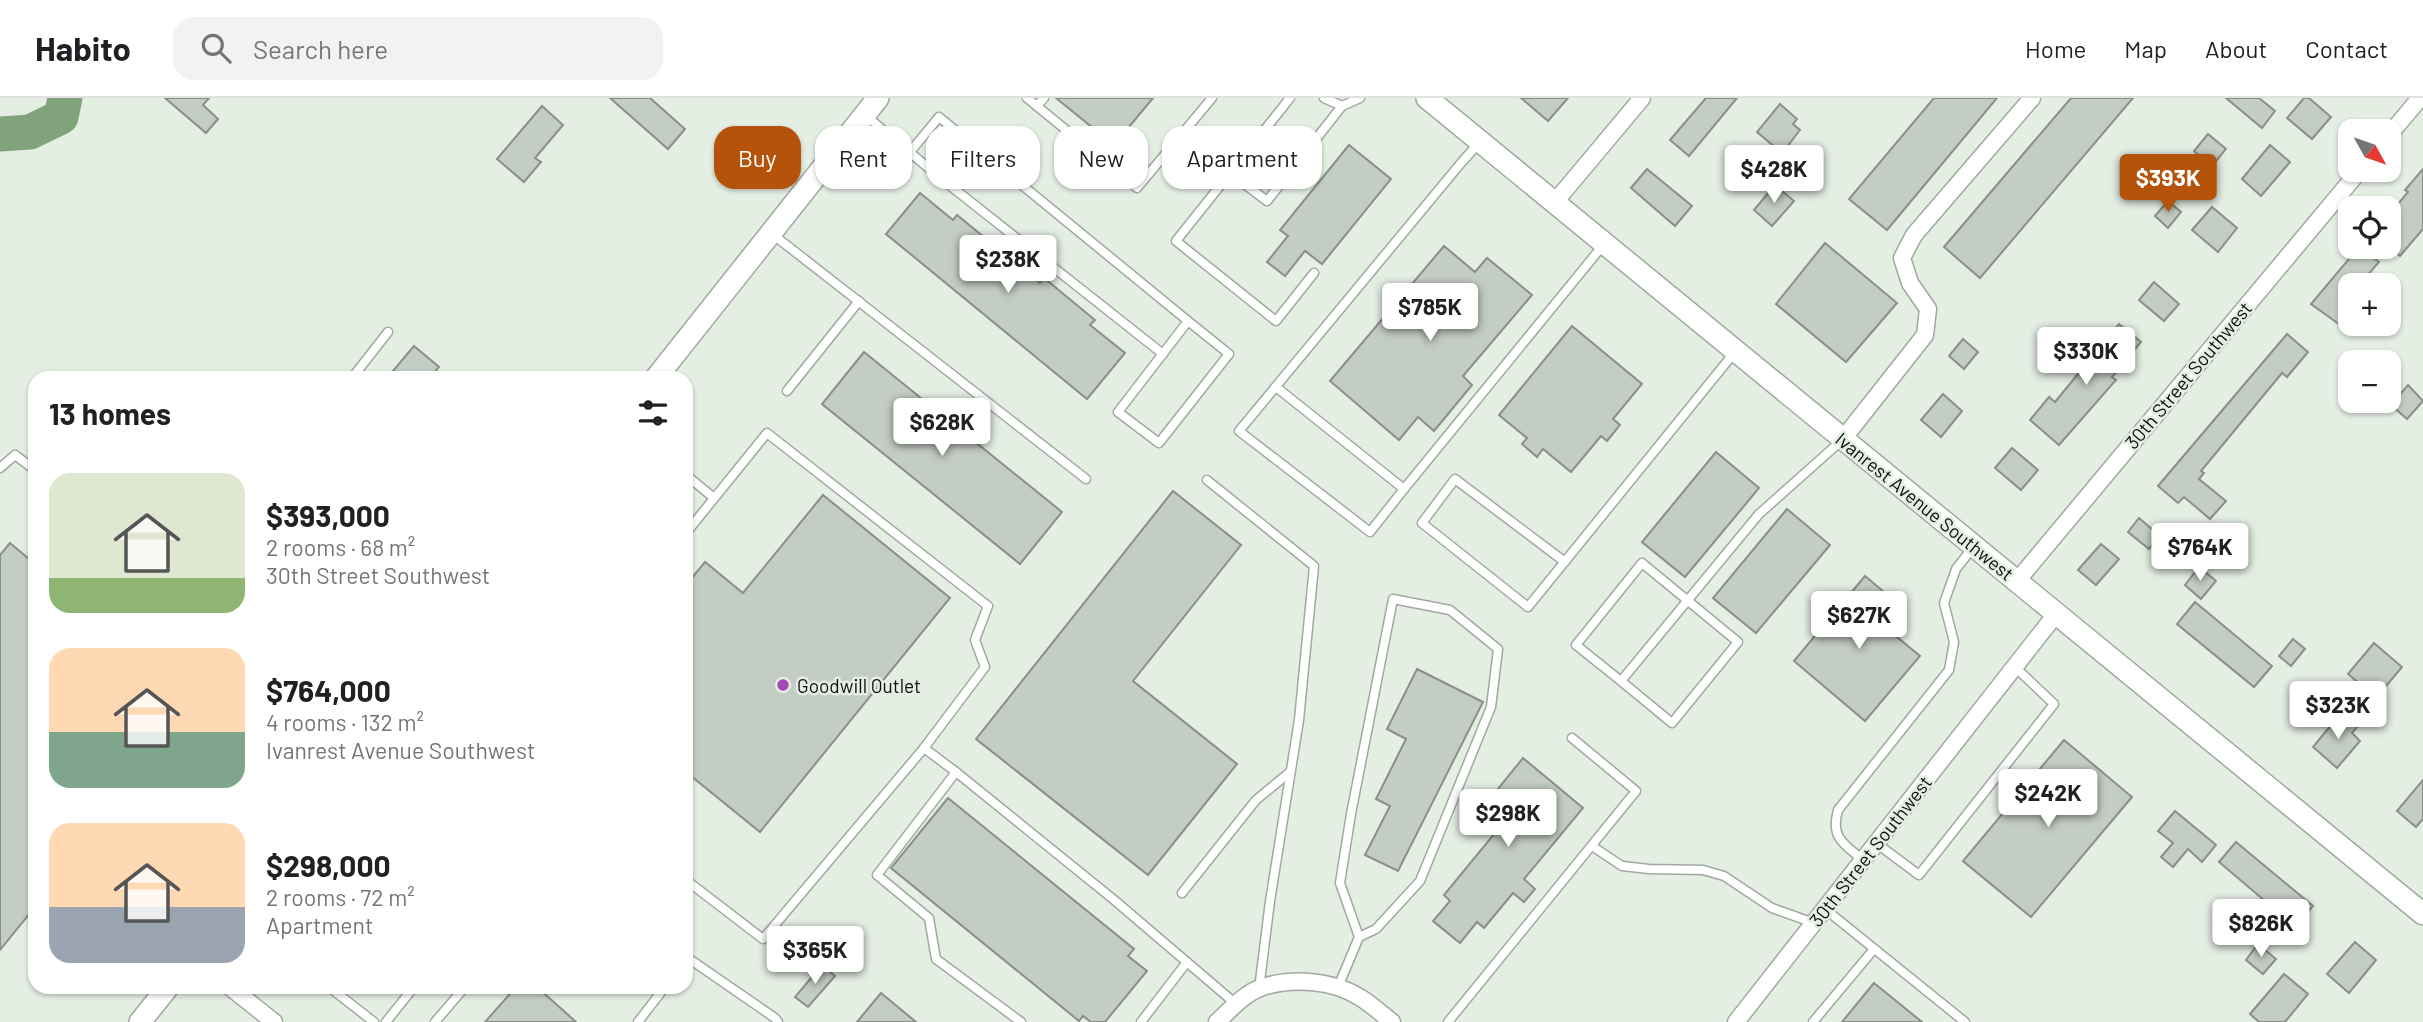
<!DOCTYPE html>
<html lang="en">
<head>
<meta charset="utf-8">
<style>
	body { margin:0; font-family:Barlow,sans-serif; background:#f2f2f2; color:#202124; height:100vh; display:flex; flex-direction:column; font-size:26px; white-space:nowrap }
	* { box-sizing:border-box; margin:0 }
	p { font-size:23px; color:#757577 }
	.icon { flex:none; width:38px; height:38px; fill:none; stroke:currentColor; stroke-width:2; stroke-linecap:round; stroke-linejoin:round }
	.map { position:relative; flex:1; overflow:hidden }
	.side { position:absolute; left:28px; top:273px; width:665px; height:623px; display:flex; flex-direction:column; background:#fff; border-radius:21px; box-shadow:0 2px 5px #0004 }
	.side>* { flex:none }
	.guide { position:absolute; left:714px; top:28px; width:665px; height:63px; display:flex; gap:14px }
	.needle { width:46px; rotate:130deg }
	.buttons { position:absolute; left:2338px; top:21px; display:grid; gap:14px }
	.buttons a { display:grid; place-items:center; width:63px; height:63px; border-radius:14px; background:#fff; box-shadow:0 2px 5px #0004; font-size:35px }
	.price { position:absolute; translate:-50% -60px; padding:0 16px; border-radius:7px; background:#fff; color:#222; font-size:23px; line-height:46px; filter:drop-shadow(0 2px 4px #0008) }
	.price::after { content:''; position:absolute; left:50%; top:42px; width:21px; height:16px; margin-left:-10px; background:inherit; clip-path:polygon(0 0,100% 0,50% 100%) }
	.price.active { background:#b45309; color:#fff }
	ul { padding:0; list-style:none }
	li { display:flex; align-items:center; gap:21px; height:175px; padding:0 21px }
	li span { display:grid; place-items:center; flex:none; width:196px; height:140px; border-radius:21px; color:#555 }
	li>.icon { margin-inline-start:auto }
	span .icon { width:84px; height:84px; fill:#fffc; stroke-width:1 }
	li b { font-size:30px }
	h2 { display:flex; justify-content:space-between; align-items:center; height:84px; padding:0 21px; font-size:30px }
	.chip { padding:0 24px; border-radius:21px; background:#fff; box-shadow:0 2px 5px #0004; font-size:24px; line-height:63px }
	.chip.active { background:#b45309; color:#fff }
	header { display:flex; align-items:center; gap:42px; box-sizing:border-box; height:98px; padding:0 35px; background:#fff; border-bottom:2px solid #e0e0e0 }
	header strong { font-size:33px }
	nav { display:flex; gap:38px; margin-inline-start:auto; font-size:24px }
	.search { width:490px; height:63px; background:#f2f2f2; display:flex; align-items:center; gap:18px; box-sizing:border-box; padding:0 24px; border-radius:21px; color:#757577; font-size:26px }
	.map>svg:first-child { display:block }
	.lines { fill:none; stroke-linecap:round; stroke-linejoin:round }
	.river { stroke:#80a37c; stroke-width:35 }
	.building { fill:#c4cdc3; stroke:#889087; stroke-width:2 }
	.lane-casing { stroke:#a0a99f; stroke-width:11 }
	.street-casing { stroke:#a0a99f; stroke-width:19 }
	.secondary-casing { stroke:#a0a99f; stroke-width:24 }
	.lane { stroke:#fff; stroke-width:8 }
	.street { stroke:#fff; stroke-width:16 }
	.secondary { stroke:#fff; stroke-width:21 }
	.poi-dot { fill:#a449b3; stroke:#e4eee3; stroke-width:2.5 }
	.labels { text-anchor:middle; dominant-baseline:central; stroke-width:5; stroke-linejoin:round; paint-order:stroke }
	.street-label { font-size:19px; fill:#0c0f0c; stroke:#e4eee3 }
	.poi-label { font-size:19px; fill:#0c0f0c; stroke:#e4eee3; text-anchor:start }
</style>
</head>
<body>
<header>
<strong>Habito</strong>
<div class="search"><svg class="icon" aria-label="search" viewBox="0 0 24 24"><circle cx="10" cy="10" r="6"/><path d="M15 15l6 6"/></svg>Search here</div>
<nav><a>Home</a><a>Map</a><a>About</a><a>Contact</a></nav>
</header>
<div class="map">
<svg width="2423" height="924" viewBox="0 0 2423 924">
	<rect width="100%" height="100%" fill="#e4eee3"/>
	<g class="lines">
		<path class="river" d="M0,36L30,34L61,19L65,0"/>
	</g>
	<g class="building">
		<path d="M165,0H209L203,7L218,21L206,35Z"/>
		<path d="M610,0H650L685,31L668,51Z"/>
		<path d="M1056,0H1153L1114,47Z"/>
		<path d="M1521,0H1568L1548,23Z"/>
		<path d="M1706,0H1737L1689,58L1670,42Z"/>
		<path d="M1934,0H1997L1887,132L1849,101Z"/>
		<path d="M2071,0H2133L1980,180L1944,149Z"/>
		<path d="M2226,0H2259L2275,13L2262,30Z"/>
		<path d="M2304,0H2309L2331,19L2312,41L2287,20Z"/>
		<path d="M1780,6L1797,21L1793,26L1800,32L1782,55L1757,34Z"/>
		<path d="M542,8L563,27L535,60L541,64L524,84L497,61Z"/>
		<path d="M2208,36L2226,51L2212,68L2194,53Z"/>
		<path d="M1349,47L1391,81L1322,166L1305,153L1285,178L1267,164L1288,138L1280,132Z"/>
		<path d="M2270,47L2290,64L2261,98L2242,81Z"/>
		<path d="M1647,71L1692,108L1675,128L1631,90Z"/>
		<path d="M2423,71V131L2400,158L2389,148V117L2408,94L2405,92Z"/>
		<path d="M1775,87L1794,103L1772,128L1754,112Z"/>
		<path d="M920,95L953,122L957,117L1040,185L1044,180L1095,222L1090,227L1125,255L1087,301L886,136Z"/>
		<path d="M2168,103L2181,114L2168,130L2155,118Z"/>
		<path d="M2212,109L2237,130L2218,154L2192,132Z"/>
		<path d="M1825,145L1897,205L1846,264L1776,206Z"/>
		<path d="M1444,148L1475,174L1487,160L1532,197L1463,278L1472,287L1434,333L1418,319L1399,342L1330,283Z"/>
		<path d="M2359,149L2379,164L2359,187H2350V234L2311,206Z"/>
		<path d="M2154,184L2179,206L2164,223L2139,202Z"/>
		<path d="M2119,226L2141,244L2112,279L2116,282L2059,347L2030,322L2049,299L2055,304Z"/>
		<path d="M1572,228L1642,286L1613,321L1620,327L1607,343L1601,338L1571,374L1543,351L1537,359L1522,346L1527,340L1499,317Z"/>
		<path d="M2287,236L2308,254L2287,279L2282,275L2201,373L2204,375L2199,381L2226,403L2210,421L2184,399L2178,405L2158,388Z"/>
		<path d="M1963,241L1978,254L1964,271L1949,258Z"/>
		<path d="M414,248L439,269L430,280H387Z"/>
		<path d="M864,254L1062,414L1020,466L822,306Z"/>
		<path d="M2408,287L2423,303L2407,321L2391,307Z"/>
		<path d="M1943,296L1962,313L1941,339L1921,322Z"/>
		<path d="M2012,350L2038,372L2021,392L1995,370Z"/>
		<path d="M1716,354L1759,390L1685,479L1642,444Z"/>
		<path d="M1173,393L1241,447L1133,583L1237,666L1148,777L976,641Z"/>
		<path d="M823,397L950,500L760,734L686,674V487L705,464L743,495Z"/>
		<path d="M1787,411L1830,447L1756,535L1713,500Z"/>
		<path d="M2139,420L2160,438L2149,451L2128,434Z"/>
		<path d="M10,445L35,466V809L0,852V457Z"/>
		<path d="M2101,446L2119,461L2096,487L2078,472Z"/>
		<path d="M2199,469L2216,483L2201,501L2185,487Z"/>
		<path d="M1865,478L1897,505L1880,525L1920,558L1865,623L1794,563Z"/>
		<path d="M2195,504L2272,568L2254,589L2177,526Z"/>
		<path d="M2293,541L2305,551L2291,568L2279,558Z"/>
		<path d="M2374,545L2402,569L2376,600L2348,576Z"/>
		<path d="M1417,571L1483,604L1398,773L1365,757L1390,708L1376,701L1406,641L1387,631Z"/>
		<path d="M2341,615L2357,629L2352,635L2360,643L2337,670L2313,649Z"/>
		<path d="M2064,642L2132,699L2031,819L1963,763Z"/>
		<path d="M1523,660L1583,710L1524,781L1535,791L1524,804L1513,795L1484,830L1477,824L1460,845L1433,823L1450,803L1444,797L1500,729L1480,713Z"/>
		<path d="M2423,682V721L2416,729L2397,713Z"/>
		<path d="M948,700L1134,851L1128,858L1147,873L1105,924H1091L1083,918L1079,923L891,770Z"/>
		<path d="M2175,713L2216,747L2202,764L2188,751L2173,769L2161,759L2173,745L2158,733Z"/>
		<path d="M2236,744L2313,808L2294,831L2263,805L2265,803L2219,764Z"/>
		<path d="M2355,844L2376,862L2349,895L2327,876Z"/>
		<path d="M2258,846L2276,861L2263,876L2246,862Z"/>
		<path d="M822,867L835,878L808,909L795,899Z"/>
		<path d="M2284,876L2308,896L2285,924H2259L2250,916Z"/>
		<path d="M1874,885L1922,924H1842Z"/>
		<path d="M516,889H537L576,924H485Z"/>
		<path d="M881,895L916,924H857Z"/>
	</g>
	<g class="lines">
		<g class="lane-casing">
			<g id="lane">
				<path d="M1027,0L1137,90L1212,0"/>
				<path d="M1290,0L1176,143L1276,223L1314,175"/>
				<path d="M1324,0L1342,8L1360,0"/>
				<path d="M1037,8L1044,0"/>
				<path d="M865,17L943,82L1163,256"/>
				<path d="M910,54L939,19L1188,223L1229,256L1159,345L1118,314L1188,223"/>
				<path d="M1230,75L1267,103L1342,8"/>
				<path d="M771,135L1086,381"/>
				<path d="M352,280L388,234"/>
				<path d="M1276,289L1404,391L1370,434L1239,333L1461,65L1478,46"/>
				<path d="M787,293L859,203"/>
				<path d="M0,370L15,357L35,372"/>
				<path d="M686,377L714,400"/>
				<path d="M1207,382L1314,468L1299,622L1270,803L1259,891"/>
				<path d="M1404,391L1604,146"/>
				<path d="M686,435L767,335L988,508L975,542L985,569L924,650"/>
				<path d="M1565,464L1455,381L1422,425L1528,509L1734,255"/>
				<path d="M1621,583L1576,547L1642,465L1738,544L1672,625L1621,583L1759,416L1841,343"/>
				<path d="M1876,745L1919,777L2054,606L2015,569"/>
				<path d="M1592,748L1622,768L1649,771L1703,772L1724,778L1772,810L1814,825"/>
				<path d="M1863,762C1844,746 1830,740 1838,712L1949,572L1954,544L1944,505L1956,471L1974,448"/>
				<path d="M686,782L763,841L924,650L956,674"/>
				<path d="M1182,795L1256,702L1290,674"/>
				<path d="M1825,811L1965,924"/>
				<path d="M686,862L688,860L775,920L778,924"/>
				<path d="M329,889L374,924"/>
				<path d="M1338,889L1359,839L1340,785L1351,716L1393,501L1450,512L1498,551L1491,609L1420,783L1376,831L1359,839"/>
				<path d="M386,924L414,889"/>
				<path d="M435,924L465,889"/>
				<path d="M638,924L665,889"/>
				<path d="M1021,924L936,861L929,820L877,777L956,674L1113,801L1236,906"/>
				<path d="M1141,924L1187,864"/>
				<path d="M1448,924L1636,693L1572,640"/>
				<path d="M1813,924L1874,851"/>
			</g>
		</g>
		<g class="street-casing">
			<g id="street">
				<path d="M2389,37L2420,0"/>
				<path d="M1555,104L1642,0"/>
				<path d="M1843,341L1925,237L1928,211L1910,185L1902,160L1914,137L2032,0"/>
				<path d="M2017,483L2360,72"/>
				<path d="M230,889L274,924"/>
				<path d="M1217,924C1230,912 1244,896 1260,890C1292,879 1333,882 1361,900C1372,907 1382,916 1392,924"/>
				<path d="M1736,924L2056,516"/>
			</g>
		</g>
		<g class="secondary-casing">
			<g id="secondary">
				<path d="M1427,0L2423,816"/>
				<path d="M656,280L878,0"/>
				<path d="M140,924L168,889"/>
			</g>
		</g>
		<use href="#lane" class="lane"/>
		<use href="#street" class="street"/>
		<use href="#secondary" class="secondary"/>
	</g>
	<circle class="poi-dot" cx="783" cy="587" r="7"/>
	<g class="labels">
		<g class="street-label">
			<text transform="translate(2188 277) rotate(-50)">30th Street Southwest</text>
			<text transform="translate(1925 408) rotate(39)">Ivanrest Avenue Southwest</text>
			<text transform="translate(1870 753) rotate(-52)">30th Street Southwest</text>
		</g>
		<g class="poi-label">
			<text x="797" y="587">Goodwill Outlet</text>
		</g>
	</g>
</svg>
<div class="buttons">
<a><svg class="needle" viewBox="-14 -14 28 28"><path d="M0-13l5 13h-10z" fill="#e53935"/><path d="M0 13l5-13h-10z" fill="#757577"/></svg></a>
<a><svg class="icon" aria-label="locate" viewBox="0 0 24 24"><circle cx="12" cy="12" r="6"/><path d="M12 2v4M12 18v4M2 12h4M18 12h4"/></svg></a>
<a>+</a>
<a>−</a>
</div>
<b class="price" style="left:1774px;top:107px">$428K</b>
<b class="price active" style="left:2168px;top:116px">$393K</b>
<b class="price" style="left:1008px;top:197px">$238K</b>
<b class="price" style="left:1430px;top:245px">$785K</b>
<b class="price" style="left:2086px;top:289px">$330K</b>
<b class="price" style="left:942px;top:360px">$628K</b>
<b class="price" style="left:2200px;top:485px">$764K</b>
<b class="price" style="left:1859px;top:553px">$627K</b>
<b class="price" style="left:2338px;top:643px">$323K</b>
<b class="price" style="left:2048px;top:731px">$242K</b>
<b class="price" style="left:1508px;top:751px">$298K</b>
<b class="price" style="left:2261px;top:861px">$826K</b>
<b class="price" style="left:815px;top:888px">$365K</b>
<div class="guide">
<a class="chip active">Buy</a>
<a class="chip">Rent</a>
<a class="chip">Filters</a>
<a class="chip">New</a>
<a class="chip">Apartment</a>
</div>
<section class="side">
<h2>13 homes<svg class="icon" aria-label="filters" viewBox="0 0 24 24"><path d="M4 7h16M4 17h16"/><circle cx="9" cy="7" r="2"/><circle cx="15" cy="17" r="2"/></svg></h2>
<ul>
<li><span style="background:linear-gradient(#dfe7d0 75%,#8fb573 0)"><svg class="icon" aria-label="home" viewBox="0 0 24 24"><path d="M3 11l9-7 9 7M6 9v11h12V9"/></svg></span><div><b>$393,000</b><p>2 rooms · 68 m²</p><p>30th Street Southwest</p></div></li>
<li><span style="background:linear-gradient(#ffd9b3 60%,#7fa58c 0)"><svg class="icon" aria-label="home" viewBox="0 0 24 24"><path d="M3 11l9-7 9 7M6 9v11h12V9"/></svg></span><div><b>$764,000</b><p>4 rooms · 132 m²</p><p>Ivanrest Avenue Southwest</p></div></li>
<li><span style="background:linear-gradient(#ffd9b3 60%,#9aa5b1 0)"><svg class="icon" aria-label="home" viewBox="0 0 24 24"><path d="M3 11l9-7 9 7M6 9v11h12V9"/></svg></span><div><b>$298,000</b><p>2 rooms · 72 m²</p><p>Apartment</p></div></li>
</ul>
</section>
</div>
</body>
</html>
